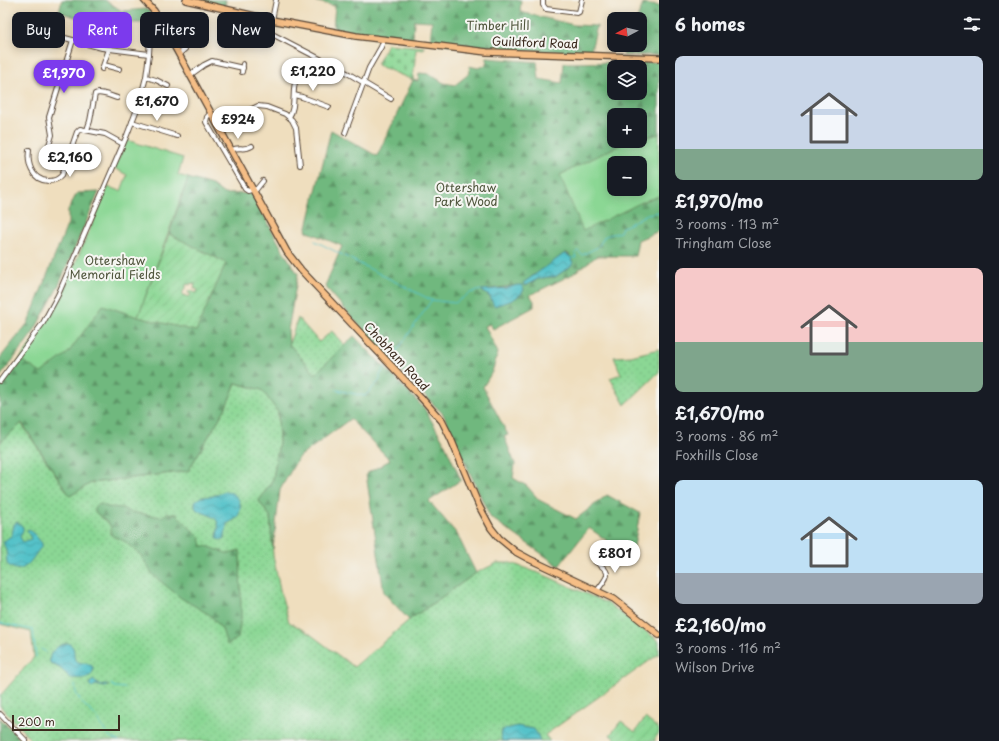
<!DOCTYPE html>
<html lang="en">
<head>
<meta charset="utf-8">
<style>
	body { margin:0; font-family:"Playpen Sans",sans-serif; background:#20242c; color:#f1f3f6; height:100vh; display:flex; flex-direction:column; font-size:15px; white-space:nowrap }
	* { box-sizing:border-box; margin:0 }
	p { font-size:13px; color:#9ea1a6 }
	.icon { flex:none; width:22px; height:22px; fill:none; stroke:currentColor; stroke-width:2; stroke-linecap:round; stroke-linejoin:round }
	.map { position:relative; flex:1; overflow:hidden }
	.drawer { display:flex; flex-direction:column; background:#171b24; width:340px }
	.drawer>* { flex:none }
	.top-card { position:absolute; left:12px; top:12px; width:380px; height:36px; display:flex; gap:8px }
	.needle { width:26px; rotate:263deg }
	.fabs { position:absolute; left:607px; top:12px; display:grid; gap:8px }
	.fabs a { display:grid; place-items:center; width:40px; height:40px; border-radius:8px; background:#171b24; box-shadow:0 2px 10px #0003; font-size:20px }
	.scale { position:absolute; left:12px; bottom:10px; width:108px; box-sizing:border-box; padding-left:4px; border:2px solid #3b2a1e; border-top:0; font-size:11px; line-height:14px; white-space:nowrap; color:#3b2a1e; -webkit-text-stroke:3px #f6f6f2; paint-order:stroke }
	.price { position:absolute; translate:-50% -34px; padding:0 9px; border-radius:14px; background:#fff; color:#222; font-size:13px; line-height:26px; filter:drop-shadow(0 1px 2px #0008) }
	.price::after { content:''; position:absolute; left:50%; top:24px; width:12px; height:9px; margin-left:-6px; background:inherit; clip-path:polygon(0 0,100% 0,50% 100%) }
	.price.on { background:#7c3aed; color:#fff }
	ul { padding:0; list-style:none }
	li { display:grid; align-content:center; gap:8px; height:212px; padding:0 16px }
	li span { display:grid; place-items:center; height:124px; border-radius:8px; color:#555 }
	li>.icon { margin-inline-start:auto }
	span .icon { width:72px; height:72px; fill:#fffc; stroke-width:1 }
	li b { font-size:17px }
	h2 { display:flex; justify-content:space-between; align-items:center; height:48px; padding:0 16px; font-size:17px }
	.chip { padding:0 14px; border-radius:8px; background:#171b24; box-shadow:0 2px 10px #0003; font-size:14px; line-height:36px }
	.chip.on { background:#7c3aed; color:#fff }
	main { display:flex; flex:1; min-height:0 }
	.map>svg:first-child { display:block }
	.grass { fill:url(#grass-dots); stroke:#638059 }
	.forest { fill:url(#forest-firs); stroke:#56714e; fill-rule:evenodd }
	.cemetery { fill:url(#cemetery-stones); stroke:#638059 }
	.park { fill:#8bd794; stroke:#638059; fill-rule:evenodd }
	.garden { fill:url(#garden-furrows); stroke:#638059; fill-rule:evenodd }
	.water { fill:url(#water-waves); stroke:#487674 }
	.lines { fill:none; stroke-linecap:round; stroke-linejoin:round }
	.stream { stroke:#54c2c9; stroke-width:1 }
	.minor-casing { stroke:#564536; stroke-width:6 }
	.major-casing { stroke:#564536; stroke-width:8 }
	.minor { stroke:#fff; stroke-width:4 }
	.major { stroke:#f5be86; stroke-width:5.5 }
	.labels { text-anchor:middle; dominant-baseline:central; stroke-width:4; stroke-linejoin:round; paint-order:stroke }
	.park-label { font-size:12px; fill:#4f553c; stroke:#f6f6f2 }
	.street-label { font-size:12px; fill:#3b2a1e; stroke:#f6f6f2 }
</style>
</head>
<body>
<main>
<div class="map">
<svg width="659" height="741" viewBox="0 0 659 741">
	<defs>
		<pattern id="grass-dots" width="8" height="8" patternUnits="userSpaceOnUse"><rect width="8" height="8" fill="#8bd794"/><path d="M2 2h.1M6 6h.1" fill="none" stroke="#79b97f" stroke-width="1.8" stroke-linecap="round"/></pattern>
		<pattern id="forest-firs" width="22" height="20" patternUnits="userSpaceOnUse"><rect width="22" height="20" fill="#70b87e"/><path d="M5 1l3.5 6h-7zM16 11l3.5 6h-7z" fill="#5d9667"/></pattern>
		<pattern id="cemetery-stones" width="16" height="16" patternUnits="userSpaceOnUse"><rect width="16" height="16" fill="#8bd794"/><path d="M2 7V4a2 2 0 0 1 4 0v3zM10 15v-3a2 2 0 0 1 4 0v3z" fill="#79b97f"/></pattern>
		<pattern id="garden-furrows" width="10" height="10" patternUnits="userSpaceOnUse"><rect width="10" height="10" fill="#8bd794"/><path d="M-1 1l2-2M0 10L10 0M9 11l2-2" fill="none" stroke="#79b97f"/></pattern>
		<pattern id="water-waves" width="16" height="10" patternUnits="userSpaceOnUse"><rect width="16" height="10" fill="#54c2c9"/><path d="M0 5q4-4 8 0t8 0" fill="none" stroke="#479ea3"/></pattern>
	</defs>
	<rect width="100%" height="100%" fill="#f6f6f2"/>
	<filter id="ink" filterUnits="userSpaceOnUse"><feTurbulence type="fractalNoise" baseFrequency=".025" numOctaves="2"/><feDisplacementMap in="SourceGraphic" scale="8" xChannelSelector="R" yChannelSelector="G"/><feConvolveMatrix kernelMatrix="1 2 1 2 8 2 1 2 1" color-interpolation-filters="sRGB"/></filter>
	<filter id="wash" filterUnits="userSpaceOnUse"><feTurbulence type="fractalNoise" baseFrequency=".012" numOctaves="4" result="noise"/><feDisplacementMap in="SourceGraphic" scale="16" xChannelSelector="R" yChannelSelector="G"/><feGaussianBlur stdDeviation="0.9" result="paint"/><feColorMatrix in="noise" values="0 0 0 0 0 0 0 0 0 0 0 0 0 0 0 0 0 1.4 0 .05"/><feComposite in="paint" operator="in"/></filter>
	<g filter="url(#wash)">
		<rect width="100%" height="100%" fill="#efdebe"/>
		<g class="grass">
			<path d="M298,318L319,342L332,331L345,346L315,375L289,344Z"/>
			<path d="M659,349V372L625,405L610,378L621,374L614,357L631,356Z"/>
			<path d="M236,383L262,390L278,412L279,442L273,479L259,501L270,516L273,555L281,594L289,622L310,634L354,667L409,620L476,573L497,563H511L544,575L607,603L659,641V654L545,735L550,741H32L0,706V696L34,657L31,632L0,624V442L21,423L70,496L91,483L188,471L225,409Z"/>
		</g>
		<g class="forest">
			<path d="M62,0H105L122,11L146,9L151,12L148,20L145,23H127L122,31L59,12Z"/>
			<path d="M199,0H226L225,7Z"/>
			<path d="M309,0H521L520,12L574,25L597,26L590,54L575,52L497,51L430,42L432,21L414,20L413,39L373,35L333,28L335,6Z"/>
			<path d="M643,4L659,6V55H623L627,45H640V19H637Z"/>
			<path d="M487,58L537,62L539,79L562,83L564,63L659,62V134L640,139V115H614V141H631L626,142L560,175L644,201L659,196V231L638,240L635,256H597L571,275L530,295L534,301V307L493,329L490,324L485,326L498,353L492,372L483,387L508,435L504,436L515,464L513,478L527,486L539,500L576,519L607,495L640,513L632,558L589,528L559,566L490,517L443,414L378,348L325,286L342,246L306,231L331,130L377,156L413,80L418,81L419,73L429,74L444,83L455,85L470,73L469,66L478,68L486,65ZM614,67H640V93H614ZM565,253L569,254L571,266L555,277H548L538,279L526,286L533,275L537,274ZM517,285L494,306L490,297L482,291C493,287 506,288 517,285Z"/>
			<path d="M188,178L212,185L224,194L252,193L282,249L298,274L288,330L289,344L315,374L354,336L424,408L444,442L461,480L429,501L457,534L476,573L409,620L384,593L366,474L390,460L350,419L298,458L280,490L273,549L270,516L259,501L273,479L279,442L278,412L262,390L236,383L225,409L188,471L91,483L70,496L22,423L0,442V386L20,359L41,372L68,353L103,305L138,317L196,331L226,263L169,234Z"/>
			<path d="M99,192L58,287L33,333L0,377V358L28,323L68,223V210L77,193Z"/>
			<path d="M101,504L107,507L122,508L130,512L162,517L167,513L176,514L200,538L202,546C206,546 211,547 215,549C226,553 229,556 240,550L241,616L238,638L227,645L222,629L210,615L181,598L153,575L140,554L124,541L111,535V526L95,512V506Z"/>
			<path d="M0,718L22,741H0Z"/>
		</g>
		<path class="cemetery" d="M387,44L424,47V49H416L413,80L377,65Z"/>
		<g class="park">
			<path d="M659,134V196L644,201L583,231L560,175L626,142L640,141V139ZM614,163H640V189H614Z"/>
			<path d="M127,140L183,158L178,175L188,178L138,317L103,305L68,353L41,373L20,359L43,326L61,296L108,187L121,191L127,175L114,168Z"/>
		</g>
		<g class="garden">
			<path d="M169,234L226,263L196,331L138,317ZM190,283L195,284L194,288L198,290L196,293L189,290L188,293L191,294L189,297L182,294L187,284L190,285Z"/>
			<path d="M645,718L659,729V733L654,740L656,741H618L610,735L621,721L635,732Z"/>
		</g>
		<g class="water">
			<path d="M565,253L572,258L573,263L571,266L555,277H548L538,279L525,286L523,283Z"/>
			<path d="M517,285H522L524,290C518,300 505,303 494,306L490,297L481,290L507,288Z"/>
			<path d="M226,491C240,494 244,506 237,518L227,524L224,539L219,540L217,538C217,533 219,529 218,524C217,515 203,514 197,510L195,507V501L201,497L213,496Z"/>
			<path d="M17,522L23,527V530L20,537L23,542L31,539L27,531L28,529C33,531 37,538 42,543V546C33,556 24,580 7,564L6,550L3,542L12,535L14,524Z"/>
			<path d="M68,643C76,647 73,653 75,660C81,665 88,661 93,667C95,680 79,679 70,678L61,669L50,663C47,652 59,644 68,643Z"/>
			<path d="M93,680L99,685L105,684L109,686L104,687L95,685L92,688L89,684Z"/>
			<path d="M517,726L534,729L538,735L540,741H502L500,734L502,730Z"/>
		</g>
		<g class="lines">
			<g class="stream">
				<path d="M315,241L431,300L455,303L470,293L481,290"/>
				<path d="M572,258H576L575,253L578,251L582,255L598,247L605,236L620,232L622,227L626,226L647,214L659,212"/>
				<path d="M391,360L431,301"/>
				<path d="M337,390L365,396L380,380V375L387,365"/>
				<path d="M0,623L33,630L36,657"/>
				<path d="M41,649L46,652"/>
				<path d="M111,684L115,687L125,688"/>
				<path d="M75,685L76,693L80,700"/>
				<path d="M82,703L96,716L108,736L119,741"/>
			</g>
		</g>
	</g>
	<g filter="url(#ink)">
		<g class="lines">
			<g class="minor-casing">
				<g id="minor">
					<path d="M543,0V5L546,9L577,13L579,12L582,0"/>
					<path d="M239,13L242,18L251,23L349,74L391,99"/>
					<path d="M272,20L276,0"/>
					<path d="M54,35L102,48L149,54"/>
					<path d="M184,36L186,38H189"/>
					<path d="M179,54L185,49L186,38"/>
					<path d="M104,65L119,69"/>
					<path d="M102,69L109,49"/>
					<path d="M242,72L243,64"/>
					<path d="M190,75L204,65L212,61L243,68"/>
					<path d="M146,77L156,80L168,86"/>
					<path d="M294,95L302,97L329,107"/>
					<path d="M211,113L207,117L206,122L245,189L248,191L254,189"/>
					<path d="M289,117C296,107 292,94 295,83C297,77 304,71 308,66"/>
					<path d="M132,122L177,136"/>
					<path d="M87,130L90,121L95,94C101,91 110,96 117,98"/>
					<path d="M222,133L244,113L258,106L267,107L285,114L292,120L296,128L300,165"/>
					<path d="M345,133L369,68L381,47L384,39"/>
					<path d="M49,145L52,135L49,117L73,40"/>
					<path d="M29,150C27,164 32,180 48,181C54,181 58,180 62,175L77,132L80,129L105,134L123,144"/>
					<path d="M232,150C239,146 244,151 252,146"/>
					<path d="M255,191L263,181"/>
					<path d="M0,381L43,323L58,295L127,135L139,104L146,77L149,54L151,22L152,18L156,15"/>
					<path d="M596,562C614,574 607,576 597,591"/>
					<path d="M0,714L26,741"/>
				</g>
			</g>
			<g class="major-casing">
				<g id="major">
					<path d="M144,0L154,11L165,29L287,252L301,270L417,393L442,421L451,439L479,506L491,528L499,538L516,552L529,559L614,599L659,635"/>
					<path d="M186,0L272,20L356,36L487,52L659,58"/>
				</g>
			</g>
			<use href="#minor" class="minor"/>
			<use href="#major" class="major"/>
		</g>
	</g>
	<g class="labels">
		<g class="park-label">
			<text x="498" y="25">Timber Hill</text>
			<text x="466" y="187">Ottershaw<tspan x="466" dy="14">Park Wood</tspan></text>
			<text x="115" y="260">Ottershaw<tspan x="115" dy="14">Memorial Fields</tspan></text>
		</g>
		<g class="street-label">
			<text transform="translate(535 42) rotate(2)">Guildford Road</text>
			<text transform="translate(397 356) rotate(47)">Chobham Road</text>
		</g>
	</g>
</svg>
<div class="fabs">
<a><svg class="needle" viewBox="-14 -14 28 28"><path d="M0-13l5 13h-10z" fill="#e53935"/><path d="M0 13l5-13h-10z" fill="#9ea1a6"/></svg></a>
<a><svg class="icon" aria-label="layers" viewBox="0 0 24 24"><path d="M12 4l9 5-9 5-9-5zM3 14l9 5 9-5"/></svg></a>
<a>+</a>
<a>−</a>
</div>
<div class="scale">200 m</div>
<b class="price" style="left:313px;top:92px">£1,220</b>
<b class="price on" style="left:64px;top:94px">£1,970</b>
<b class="price" style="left:157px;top:122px">£1,670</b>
<b class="price" style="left:238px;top:140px">£924</b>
<b class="price" style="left:70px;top:178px">£2,160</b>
<b class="price" style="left:615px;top:574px">£801</b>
<div class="top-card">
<a class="chip">Buy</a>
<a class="chip on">Rent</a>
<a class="chip">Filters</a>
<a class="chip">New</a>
</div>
</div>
<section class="drawer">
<h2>6 homes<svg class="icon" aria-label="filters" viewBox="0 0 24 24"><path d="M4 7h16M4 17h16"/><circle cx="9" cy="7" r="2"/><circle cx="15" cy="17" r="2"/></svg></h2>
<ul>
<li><span style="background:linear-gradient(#c9d6e8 75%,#7fa58c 0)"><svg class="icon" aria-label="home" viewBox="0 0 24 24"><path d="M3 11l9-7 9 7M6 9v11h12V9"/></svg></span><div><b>£1,970/mo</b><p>3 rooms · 113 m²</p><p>Tringham Close</p></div></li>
<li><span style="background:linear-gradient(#f6c9c9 60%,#7fa58c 0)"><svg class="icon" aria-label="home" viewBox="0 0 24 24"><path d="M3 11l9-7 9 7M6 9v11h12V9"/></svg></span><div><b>£1,670/mo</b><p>3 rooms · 86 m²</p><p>Foxhills Close</p></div></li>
<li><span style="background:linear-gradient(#bfe0f5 75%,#9aa5b1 0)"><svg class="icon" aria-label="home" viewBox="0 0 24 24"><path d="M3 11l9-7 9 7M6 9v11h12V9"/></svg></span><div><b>£2,160/mo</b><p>3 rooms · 116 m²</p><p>Wilson Drive</p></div></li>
</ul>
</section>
</main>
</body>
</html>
